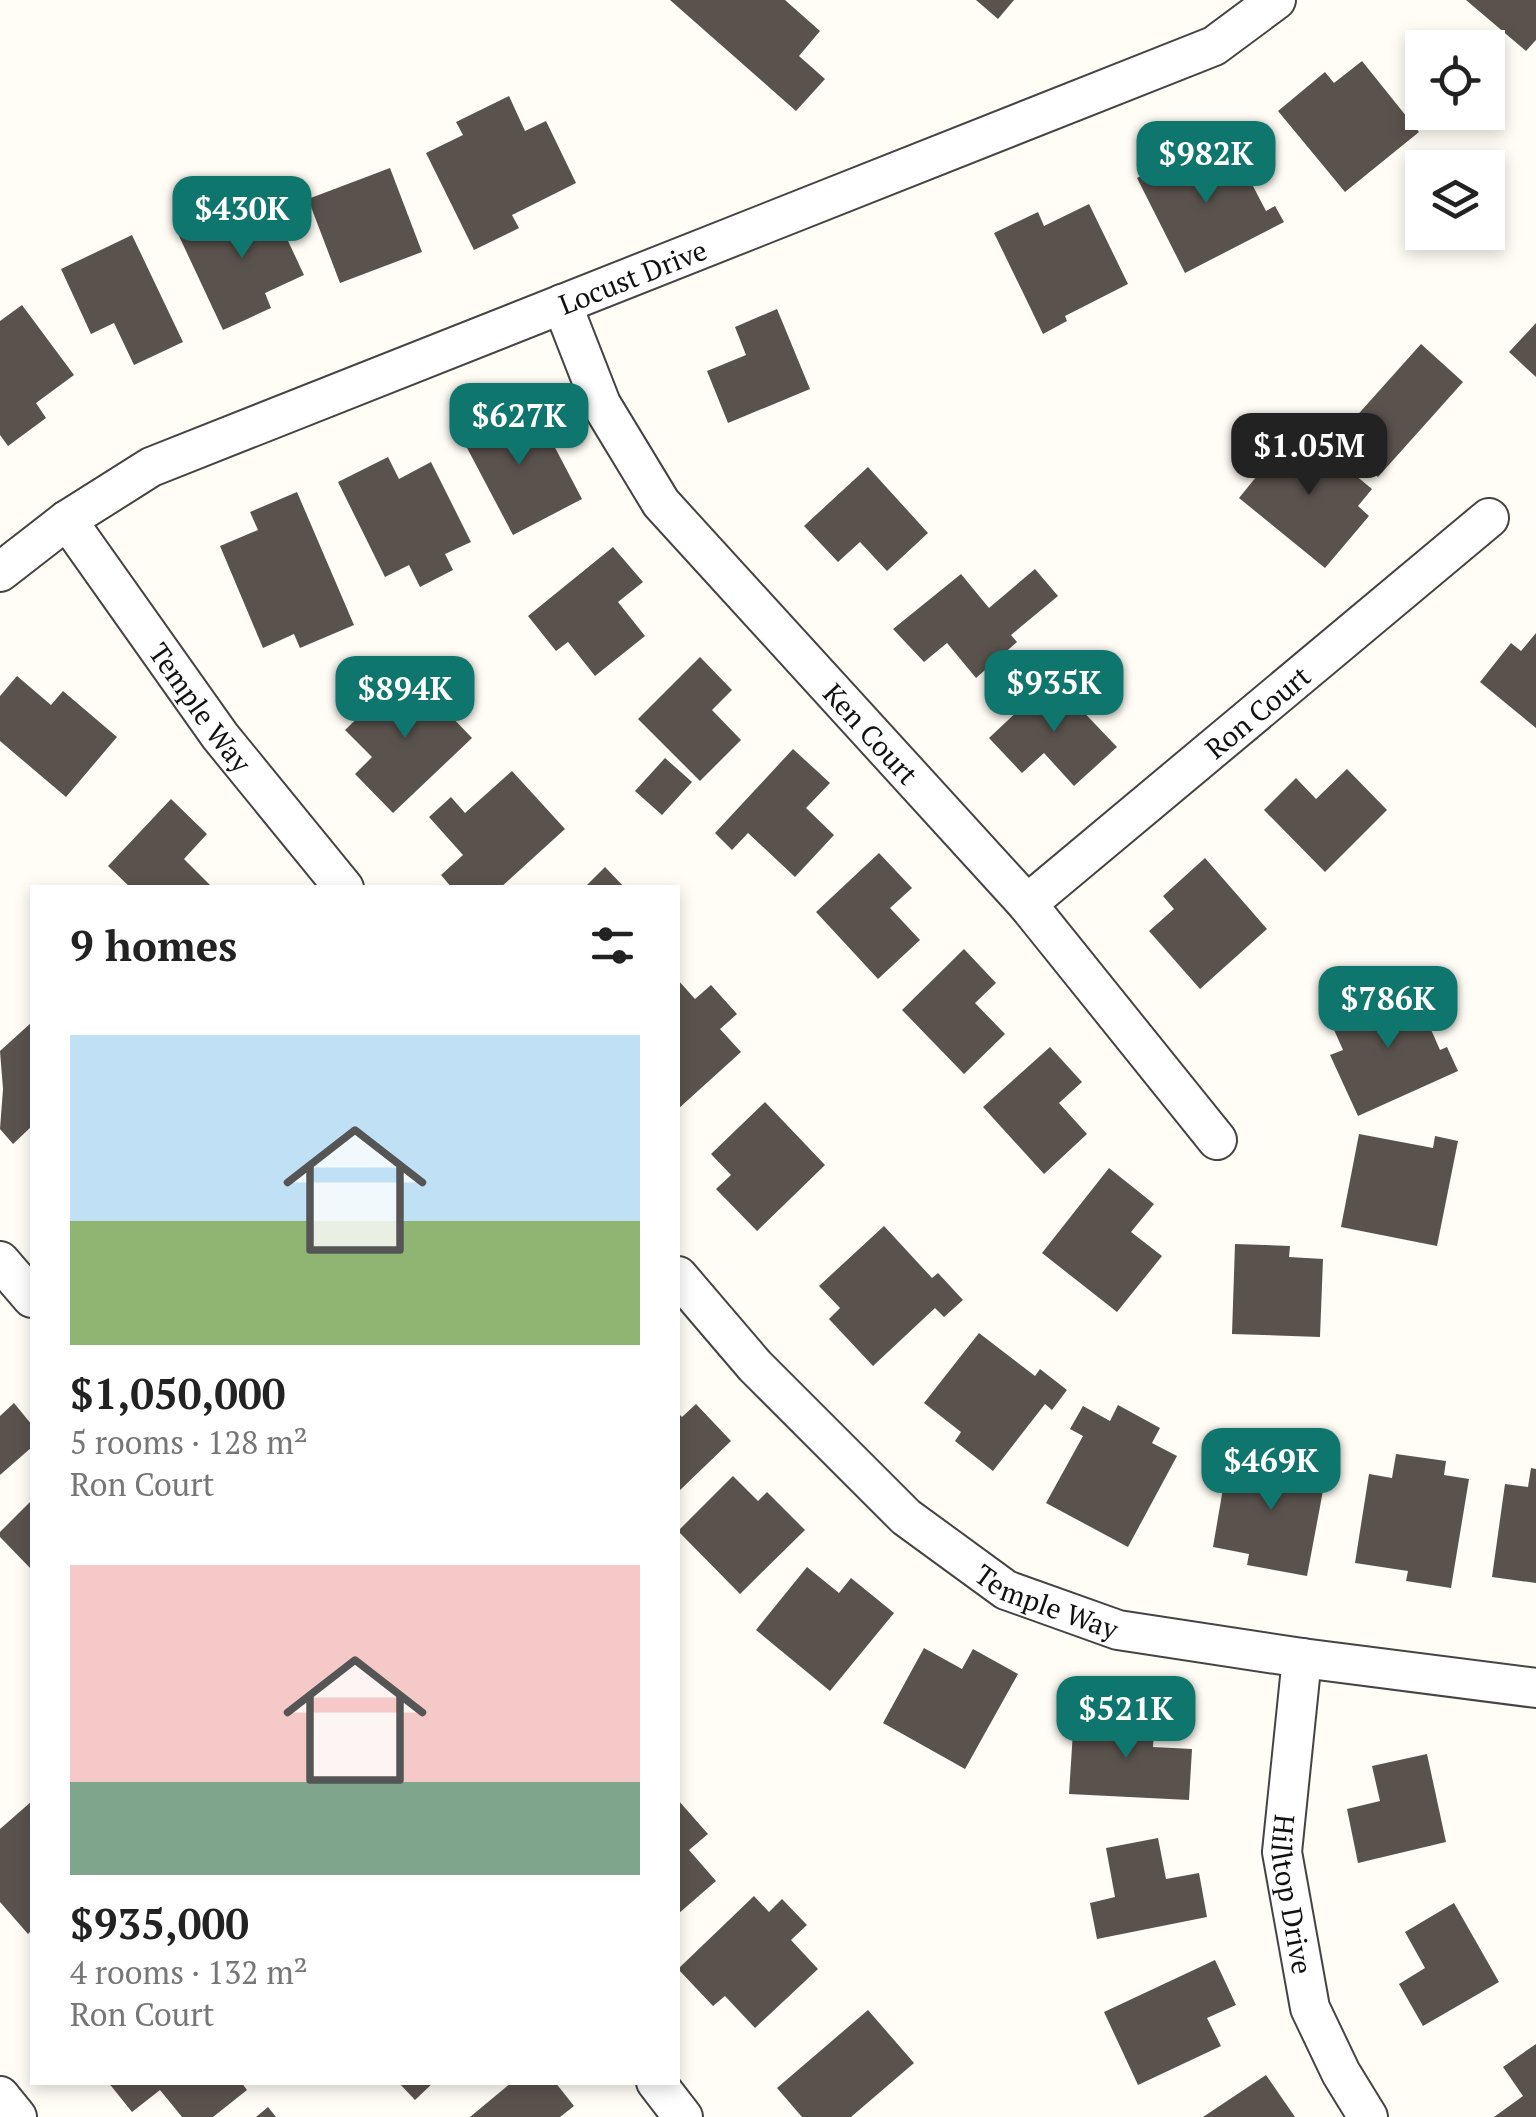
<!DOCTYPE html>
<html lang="en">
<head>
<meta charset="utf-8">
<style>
	body { margin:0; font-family:"PT Serif",serif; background:#f6f6f6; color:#222; height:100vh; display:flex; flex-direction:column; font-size:38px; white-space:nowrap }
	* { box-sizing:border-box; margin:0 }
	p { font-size:32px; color:#767676 }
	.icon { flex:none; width:55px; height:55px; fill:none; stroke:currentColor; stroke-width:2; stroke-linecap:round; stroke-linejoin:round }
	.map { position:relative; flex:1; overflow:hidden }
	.side { position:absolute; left:30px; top:885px; width:650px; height:1200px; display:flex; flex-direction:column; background:#fff; border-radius:0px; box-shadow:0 5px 15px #0003 }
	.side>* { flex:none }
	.fabs { position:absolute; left:1405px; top:30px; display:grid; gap:20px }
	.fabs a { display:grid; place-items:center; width:100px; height:100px; border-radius:0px; background:#fff; box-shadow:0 5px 15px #0003; font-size:50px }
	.price { position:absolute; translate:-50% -85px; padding:0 22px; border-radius:20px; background:#0f766e; color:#fff; font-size:32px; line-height:65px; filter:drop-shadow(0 2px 5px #0008) }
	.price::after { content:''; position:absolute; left:50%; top:60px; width:30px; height:22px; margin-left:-15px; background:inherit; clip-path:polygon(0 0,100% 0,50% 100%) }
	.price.active { background:#222; color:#fff }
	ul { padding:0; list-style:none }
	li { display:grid; align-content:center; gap:20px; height:530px; padding:0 40px }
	li span { display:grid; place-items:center; height:310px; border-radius:0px; color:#555 }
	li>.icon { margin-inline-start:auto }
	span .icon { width:180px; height:180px; fill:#fffc; stroke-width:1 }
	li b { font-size:42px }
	h2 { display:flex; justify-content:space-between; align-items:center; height:120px; padding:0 40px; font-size:42px }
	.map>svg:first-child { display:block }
	.building { fill:#5a524d }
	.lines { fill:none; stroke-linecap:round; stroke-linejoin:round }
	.minor-casing { stroke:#444; stroke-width:42 }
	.minor { stroke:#fff; stroke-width:38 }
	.labels { text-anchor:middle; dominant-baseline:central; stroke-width:10; stroke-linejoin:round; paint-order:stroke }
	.street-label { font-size:28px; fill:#111; stroke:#fff }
</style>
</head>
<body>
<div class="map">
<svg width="1536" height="2117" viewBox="0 0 1536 2117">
	<rect width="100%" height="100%" fill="#fffdf5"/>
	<g class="building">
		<path d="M670,0H785L820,31L799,56L825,79L796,111Z"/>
		<path d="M976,0H1014L998,19Z"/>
		<path d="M1466,0H1536V40L1526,51Z"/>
		<path d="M1362,61L1419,132L1345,192L1278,111L1325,72L1334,83Z"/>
		<path d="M509,96L525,131L546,121L576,183L512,215L519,228L474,250L426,153L463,135L456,122Z"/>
		<path d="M1232,146L1266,211L1275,206L1284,222L1185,273L1137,178L1187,152L1195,166Z"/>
		<path d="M390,168L422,252L340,283L308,199Z"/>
		<path d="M267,196L304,275L265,293L271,308L223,330L179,236Z"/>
		<path d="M1089,204L1128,284L1065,316L1067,321L1043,334L994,233L1038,212L1044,226Z"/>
		<path d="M132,235L183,342L134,365L114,323L91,334L61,269Z"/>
		<path d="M22,305L74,375L36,403L46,418L8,446L0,435V321Z"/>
		<path d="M777,309L810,389L728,423L707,371L746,355L735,327Z"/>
		<path d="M1536,323V377L1509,352Z"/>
		<path d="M1421,344L1463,382L1378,477L1336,439Z"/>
		<path d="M502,403L517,432L540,419L582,499L513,535L456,427Z"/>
		<path d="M1297,427L1372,489L1358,506L1369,516L1325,568L1239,498Z"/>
		<path d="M388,457L399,479L431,462L471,542L445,554L453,570L420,587L409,565L385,577L338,482Z"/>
		<path d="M868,467L928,533L887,571L860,542L838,562L804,526Z"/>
		<path d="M297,492L354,625L300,648L294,634L263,648L220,546L258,530L250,512Z"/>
		<path d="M613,547L643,582L618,602L645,636L595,676L568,642L556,651L528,616Z"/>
		<path d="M1035,569L1058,596L1011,635L1017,642L976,678L947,643L924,662L893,629L961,574L989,608Z"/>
		<path d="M1536,633V728L1480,682L1511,643L1521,651Z"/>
		<path d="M700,657L732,690L712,710L741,740L700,781L638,719Z"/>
		<path d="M407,670L472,738L393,813L355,774L372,757L345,730Z"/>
		<path d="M17,676L51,705L63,691L117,737L66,797L0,741V696Z"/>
		<path d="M1052,679L1117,747L1074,786L1044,753L1022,773L989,738Z"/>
		<path d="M793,749L830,783L806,808L834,835L795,877L748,833L732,850L715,833Z"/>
		<path d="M665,758L692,782L662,815L635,791Z"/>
		<path d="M1347,769L1387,810L1325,872L1264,810L1296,778L1316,799Z"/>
		<path d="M512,771L565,829L500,888H452L441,875L463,855L429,817L451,797L465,813Z"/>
		<path d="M171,799L207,834L184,859L210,885L208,888H131L108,866Z"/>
		<path d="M879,853L912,888L890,908L920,940L878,979L816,912Z"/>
		<path d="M1205,858L1267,929L1200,989L1149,931L1174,909L1163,896Z"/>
		<path d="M605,867L625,888H584Z"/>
		<path d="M964,949L996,983L975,1003L1005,1034L964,1074L902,1010Z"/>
		<path d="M678,980L695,999L711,985L737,1014L720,1029L741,1052L678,1109Z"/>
		<path d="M1411,984L1440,1050L1447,1047L1458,1071L1358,1116L1330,1055L1343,1050L1330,1021Z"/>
		<path d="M32,1022V1126L13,1144L0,1129L3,1089L0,1051Z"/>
		<path d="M1050,1047L1082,1082L1059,1103L1087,1134L1044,1174L983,1107Z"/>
		<path d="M765,1102L825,1165L757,1231L716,1189L731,1175L711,1154Z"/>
		<path d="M1359,1134L1433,1148L1435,1136L1458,1141L1437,1246L1341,1227Z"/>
		<path d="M1109,1168L1154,1204L1131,1232L1162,1256L1117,1312L1042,1253Z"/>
		<path d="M884,1226L932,1278L938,1273L963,1300L944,1317L935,1308L873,1366L829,1319L840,1308L819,1286Z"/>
		<path d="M1235,1244L1290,1246L1289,1257L1323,1259L1320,1337L1232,1334Z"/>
		<path d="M979,1333L1035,1376L1040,1369L1067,1390L1052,1410L1045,1404L993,1471L955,1441L961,1432L924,1403Z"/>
		<path d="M14,1403L32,1425V1447L0,1475V1416Z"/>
		<path d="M696,1404L731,1441L678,1492V1413L682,1417Z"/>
		<path d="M1118,1405L1160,1428L1152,1443L1177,1456L1128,1547L1046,1503L1083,1436L1070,1429L1083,1406L1110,1421Z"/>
		<path d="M1396,1454L1446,1461L1444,1475L1469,1479L1451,1588L1406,1581L1408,1571L1355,1563L1369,1474L1392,1478Z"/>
		<path d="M1294,1458L1328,1464L1307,1576L1247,1565L1249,1554L1213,1547L1228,1459L1292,1470Z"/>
		<path d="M1531,1468L1536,1469V1583L1492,1577L1505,1484L1528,1487Z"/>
		<path d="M733,1476L758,1501L767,1492L805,1530L740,1594L678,1531Z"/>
		<path d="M32,1500V1570L0,1537V1532Z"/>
		<path d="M807,1567L839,1593L851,1578L894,1613L830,1691L756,1630Z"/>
		<path d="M924,1648L962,1669L973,1649L1018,1674L965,1769L883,1723Z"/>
		<path d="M1074,1716L1155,1720L1153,1747L1192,1749L1189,1800L1069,1794Z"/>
		<path d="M1427,1754L1446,1842L1358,1863L1347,1809L1380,1801L1372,1766Z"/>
		<path d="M678,1800L708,1834L689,1850L716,1881L678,1914Z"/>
		<path d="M32,1801V1930L28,1934L0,1902V1829Z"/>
		<path d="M1158,1838L1166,1879L1199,1873L1207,1917L1097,1939L1090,1903L1115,1897L1106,1848Z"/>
		<path d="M754,1896L769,1912L782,1899L807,1925L791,1940L818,1969L755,2028L725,1996L713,2006L678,1969Z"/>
		<path d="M1454,1903L1499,1982L1423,2026L1399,1984L1425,1968L1405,1932Z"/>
		<path d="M1215,1960L1236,2005L1207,2018L1221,2046L1138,2085L1104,2012Z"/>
		<path d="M868,2010L914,2063L851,2117H802L777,2088Z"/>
		<path d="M1536,2044V2117H1494L1523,2096L1503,2067Z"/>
		<path d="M1266,2075L1295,2117H1203Z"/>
		<path d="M108,2082H241L247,2090L213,2117H182L160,2090L132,2112Z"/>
		<path d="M398,2082H434L415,2100Z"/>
		<path d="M512,2082H555L574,2106L560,2117H470Z"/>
		<path d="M268,2107L276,2117H256Z"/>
	</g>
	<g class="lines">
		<g class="minor-casing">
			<g id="minor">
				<path id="s1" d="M562,304L601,404L661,503L1027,904L1217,1140"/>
				<path id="s2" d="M67,520L220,736L344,888"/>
				<path id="s3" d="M0,572L67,520L151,467L1214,46L1276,0"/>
				<path id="s4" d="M1027,904L1489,518"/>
				<path d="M0,1261L32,1298"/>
				<path id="s5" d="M678,1276L755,1366L906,1517L1006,1590L1118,1630L1302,1658L1536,1688"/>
				<path id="s6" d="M1302,1658L1282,1852L1310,2008L1341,2073L1368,2117"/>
				<path d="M656,2082L683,2117"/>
				<path d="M0,2096L17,2117"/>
			</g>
		</g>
		<use href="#minor" class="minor"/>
	</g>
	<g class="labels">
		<g class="street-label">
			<text stroke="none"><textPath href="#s3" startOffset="702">Locust Drive</textPath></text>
			<text stroke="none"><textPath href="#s2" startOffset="230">Temple Way</textPath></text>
			<text stroke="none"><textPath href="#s4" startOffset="300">Ron Court</textPath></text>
			<text stroke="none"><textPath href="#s1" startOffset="535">Ken Court</textPath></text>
			<text stroke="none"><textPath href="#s5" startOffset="498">Temple Way</textPath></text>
			<text stroke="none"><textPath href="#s6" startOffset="238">Hilltop Drive</textPath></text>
		</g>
	</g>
</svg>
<div class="fabs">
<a><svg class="icon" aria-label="locate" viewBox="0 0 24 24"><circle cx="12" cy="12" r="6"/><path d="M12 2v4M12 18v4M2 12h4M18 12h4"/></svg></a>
<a><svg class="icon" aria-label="layers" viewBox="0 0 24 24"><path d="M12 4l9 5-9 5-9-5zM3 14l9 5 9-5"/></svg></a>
</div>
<b class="price" style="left:1206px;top:206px">$982K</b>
<b class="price" style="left:242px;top:261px">$430K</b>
<b class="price" style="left:519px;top:468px">$627K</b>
<b class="price active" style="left:1309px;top:498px">$1.05M</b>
<b class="price" style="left:1054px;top:735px">$935K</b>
<b class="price" style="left:405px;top:741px">$894K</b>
<b class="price" style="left:1388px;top:1051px">$786K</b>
<b class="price" style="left:1271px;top:1513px">$469K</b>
<b class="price" style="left:1126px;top:1761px">$521K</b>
<section class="side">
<h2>9 homes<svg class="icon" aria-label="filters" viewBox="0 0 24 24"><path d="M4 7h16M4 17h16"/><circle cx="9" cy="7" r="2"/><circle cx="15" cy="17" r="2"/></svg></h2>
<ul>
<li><span style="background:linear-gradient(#bfe0f5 60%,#8fb573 0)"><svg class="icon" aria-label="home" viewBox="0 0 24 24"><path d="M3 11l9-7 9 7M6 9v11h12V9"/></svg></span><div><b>$1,050,000</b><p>5 rooms · 128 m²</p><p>Ron Court</p></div></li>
<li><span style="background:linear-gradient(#f6c9c9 70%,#7fa58c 0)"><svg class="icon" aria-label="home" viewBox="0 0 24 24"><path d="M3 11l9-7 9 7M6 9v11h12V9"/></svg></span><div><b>$935,000</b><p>4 rooms · 132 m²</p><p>Ron Court</p></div></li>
</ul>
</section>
</div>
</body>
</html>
